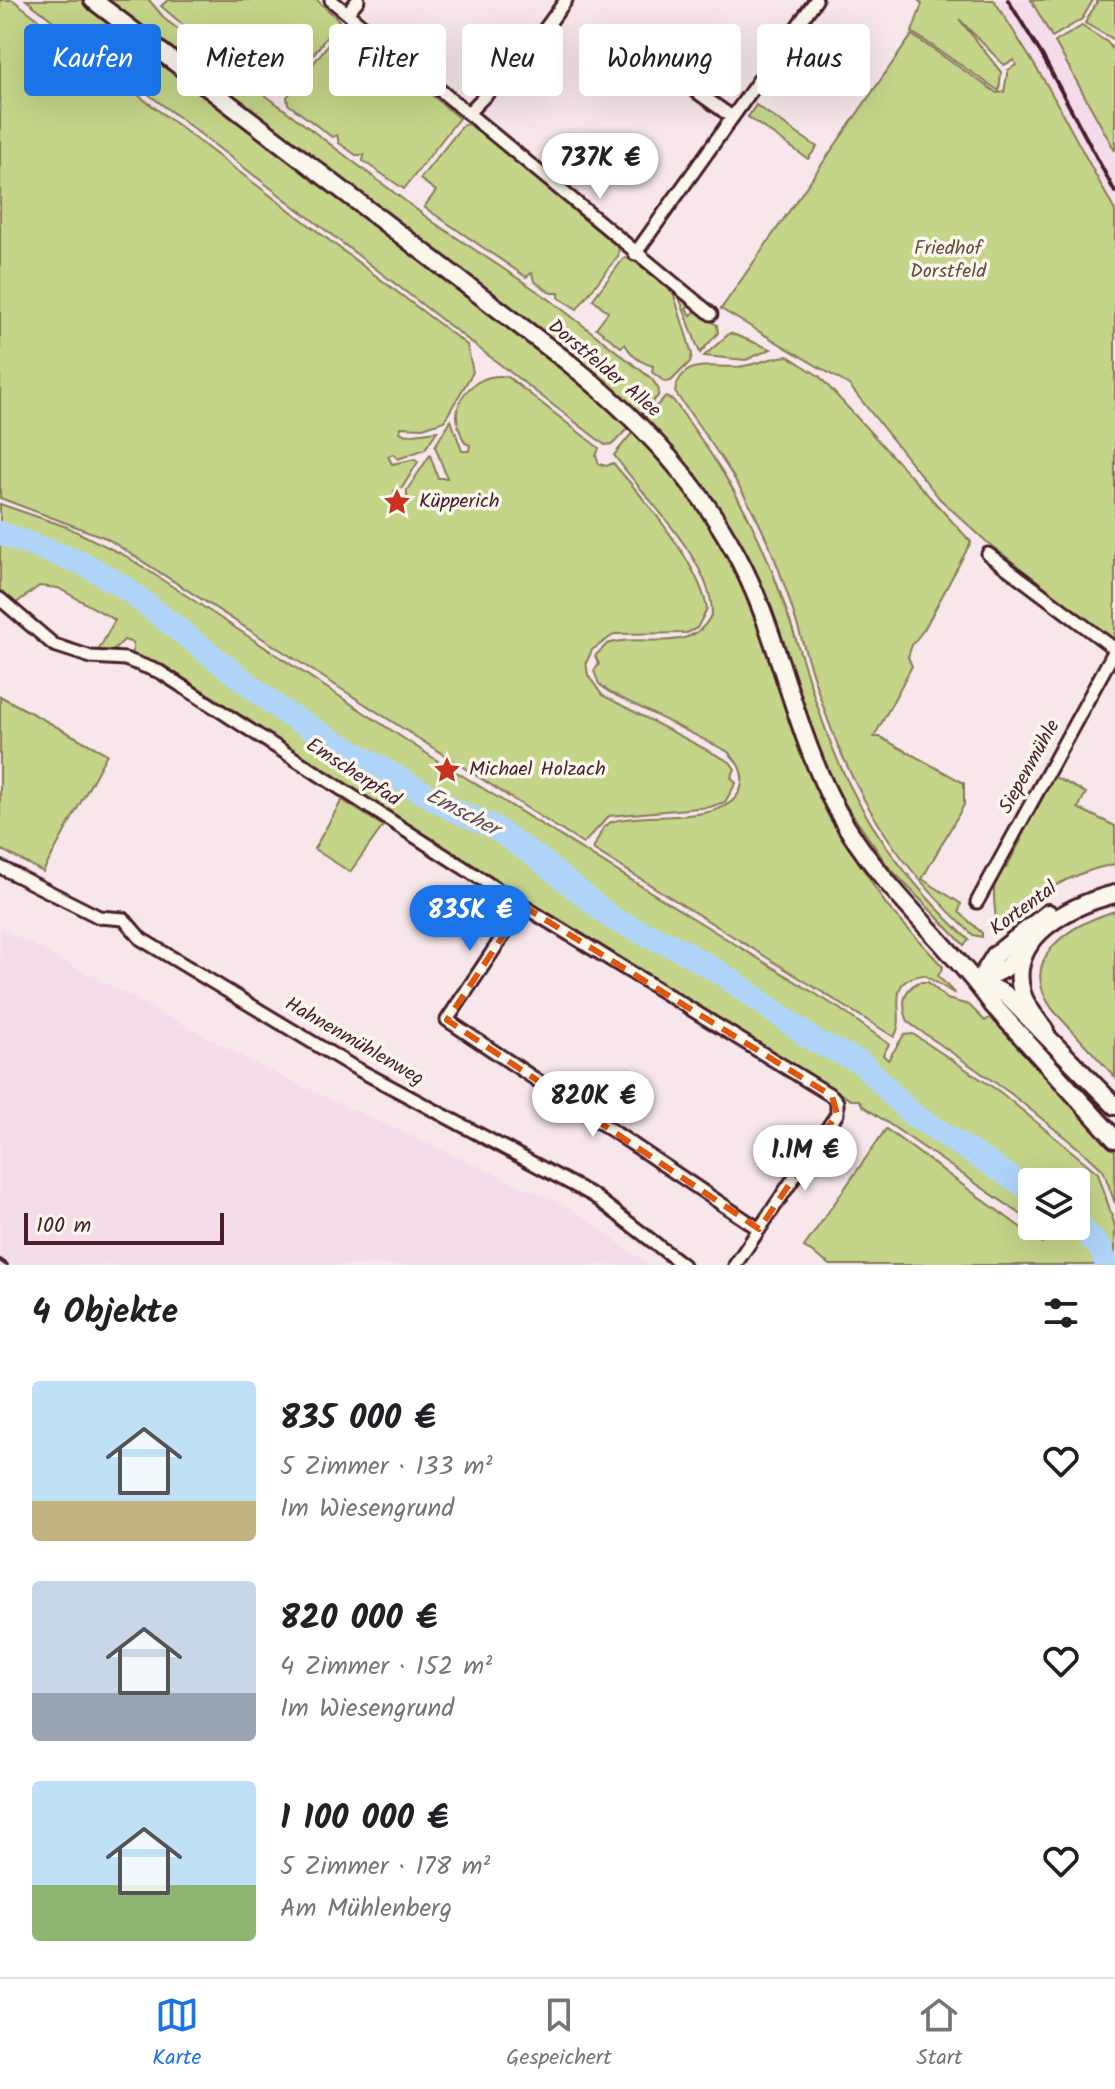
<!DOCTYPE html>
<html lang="de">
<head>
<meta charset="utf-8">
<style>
	body { margin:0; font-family:Kalam,sans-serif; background:#f2f2f2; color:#202124; height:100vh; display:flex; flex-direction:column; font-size:30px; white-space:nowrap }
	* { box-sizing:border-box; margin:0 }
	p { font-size:26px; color:#757577 }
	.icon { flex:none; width:44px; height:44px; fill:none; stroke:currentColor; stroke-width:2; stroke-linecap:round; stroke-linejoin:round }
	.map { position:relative; height:1265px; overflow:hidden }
	.drawer { display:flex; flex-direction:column; background:#fff; flex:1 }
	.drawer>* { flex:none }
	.hud { position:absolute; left:24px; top:24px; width:1068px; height:72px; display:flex; gap:16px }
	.tools { position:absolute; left:1018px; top:1168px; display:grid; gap:16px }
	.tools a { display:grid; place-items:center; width:72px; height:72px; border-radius:8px; background:#fff; box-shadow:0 8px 32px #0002; font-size:40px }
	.scale { position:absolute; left:24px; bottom:20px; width:200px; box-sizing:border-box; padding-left:8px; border:4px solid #4a1f2b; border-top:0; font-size:22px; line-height:28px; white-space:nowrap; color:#4a1f2b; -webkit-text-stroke:6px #fbf7ec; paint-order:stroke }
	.price { position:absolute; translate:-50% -68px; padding:0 18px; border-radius:28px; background:#fff; color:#222; font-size:26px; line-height:52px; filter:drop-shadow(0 2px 4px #0008) }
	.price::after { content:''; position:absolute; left:50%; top:48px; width:24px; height:18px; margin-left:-12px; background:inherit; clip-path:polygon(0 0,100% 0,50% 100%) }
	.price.active { background:#1a73e8; color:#fff }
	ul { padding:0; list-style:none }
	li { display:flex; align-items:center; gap:24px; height:200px; padding:0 32px }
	li span { display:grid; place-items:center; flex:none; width:224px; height:160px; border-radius:8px; color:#555 }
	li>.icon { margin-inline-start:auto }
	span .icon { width:96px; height:96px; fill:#fffc; stroke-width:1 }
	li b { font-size:34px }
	h2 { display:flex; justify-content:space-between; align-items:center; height:96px; padding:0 32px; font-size:34px }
	.pill { padding:0 28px; border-radius:8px; background:#fff; box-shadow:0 8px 32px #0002; font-size:28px; line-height:72px }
	.pill.active { background:#1a73e8; color:#fff }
	.dock { display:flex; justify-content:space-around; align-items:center; height:112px; border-top:2px solid #e0e0e0; background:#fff; font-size:22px; color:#757577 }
	.dock a { display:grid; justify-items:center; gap:4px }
	.dock .active { color:#1a73e8 }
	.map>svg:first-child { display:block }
	.built { fill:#f5dcea }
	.green { fill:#c4d488; stroke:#877a5a; stroke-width:2 }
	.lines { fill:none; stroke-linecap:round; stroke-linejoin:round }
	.river { stroke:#afd4f8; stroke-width:24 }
	.minor-casing { stroke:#4a1f2b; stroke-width:17 }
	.secondary-casing { stroke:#4a1f2b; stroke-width:22 }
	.minor { stroke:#fbf7ec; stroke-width:11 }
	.secondary { stroke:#fbf7ec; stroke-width:16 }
	.rail { stroke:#4a1f2b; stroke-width:4 }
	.marked { fill:none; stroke:#e0560e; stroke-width:6; stroke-dasharray:16 10; stroke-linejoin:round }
	.labels { text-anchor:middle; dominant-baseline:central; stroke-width:7; stroke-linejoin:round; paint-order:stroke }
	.park-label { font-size:20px; fill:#684c42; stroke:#fbf7ec }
	.street-label { font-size:20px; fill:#4a1f2b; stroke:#fbf7ec }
	.poi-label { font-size:20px; fill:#4a1f2b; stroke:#fbf7ec; text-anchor:start }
	.water-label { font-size:22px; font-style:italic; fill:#634c5e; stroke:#fbf7ec }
</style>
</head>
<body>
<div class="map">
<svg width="1115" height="1265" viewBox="0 0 1115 1265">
	<rect width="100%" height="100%" fill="#f7e7eb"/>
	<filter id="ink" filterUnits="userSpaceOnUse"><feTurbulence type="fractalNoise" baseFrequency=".0125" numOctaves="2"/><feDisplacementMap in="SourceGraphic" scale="16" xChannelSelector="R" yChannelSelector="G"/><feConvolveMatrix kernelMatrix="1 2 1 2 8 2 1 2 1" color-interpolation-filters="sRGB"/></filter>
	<g filter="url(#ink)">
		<g class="built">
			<path d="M994,0H1031L1073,73L1115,152V211L1048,85Z"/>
			<path d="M0,927L284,1078L572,1209L649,1265H0Z"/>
		</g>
		<g class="green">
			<path d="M0,0H13L467,345L473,372L444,421L423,428L401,427L400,432L406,435L437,431L425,449L398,459L393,454L388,456L392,464L415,459L418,462L402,488L394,491L395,501L407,500V490L430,455L438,478H447L435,446L451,420L462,451H469L470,445L465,443C461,435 457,426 457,417C456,391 485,371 508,377L599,448L596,456L599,464L607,466L613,463C643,497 700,564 707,609L697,628L687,633L615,634L592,650L586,663L588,675L602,695L730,762L735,769L731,777L736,783L725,802L710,807L609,816L583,844L106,538L0,498Z"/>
			<path d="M26,0H81L621,413L629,404L574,357L106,0H149L166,20L433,222L549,299L652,379L659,390L658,396L613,444L605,445Z"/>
			<path d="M168,0H317L339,20L293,82L277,70L264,86L220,53L221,47L213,48L197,35L193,26L189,30L161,6Z"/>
			<path d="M918,0H994L1047,85L1115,211V641L988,543L940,499L849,385L721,309L912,35L997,93L1004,92L1008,70L1016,65L1014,60L1004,65L959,19L1001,72L999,91L912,32L922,4Z"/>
			<path d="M1031,0H1093L1082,19L1052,37Z"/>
			<path d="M1098,0H1115V40L1085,23Z"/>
			<path d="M350,26L459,118L404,189L363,161L364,155H356L339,143L337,135L332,137L288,104L287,97L341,28Z"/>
			<path d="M1082,26L1107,42L1115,52V151L1055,42Z"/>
			<path d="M756,105L817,147L808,159L748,117Z"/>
			<path d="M470,124L619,248L618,256L577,309L559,298V293H551L534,281L532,273L526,277L424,207L436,191L420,179L463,125Z"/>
			<path d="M624,258H631L673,292L692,354L690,362L671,381L665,382L652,372L653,366C639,362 632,356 625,344L621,347L596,328L608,312L593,299Z"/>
			<path d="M679,297L689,305L686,309L691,315L696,311L717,325L718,333L700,353Z"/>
			<path d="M730,333L771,349L746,360L704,356Z"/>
			<path d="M788,356L819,376L971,542L925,628L912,645L908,657L912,666L874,737H880L964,783V805L922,879L957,901L961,904L959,912L982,933V937L973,935C911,877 869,821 837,743C807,672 794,595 760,525C737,477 706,436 675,392C682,353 721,371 744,366C760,363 772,357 788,356Z"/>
			<path d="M665,397L673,400C708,448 741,496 764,551C790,611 805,675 828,736C858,817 907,882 969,940L964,945L888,866L845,804L826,770L752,568L735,533L697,476L645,418Z"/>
			<path d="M636,428L693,494L731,559L834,824L887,906L943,967L938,976L955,994L924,975C880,980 909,1015 894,1037L593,849L603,828L611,822C645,810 733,829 742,784C744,770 736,760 727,751L609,692L599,684L594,671L599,664L595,656L607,644C643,632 693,657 712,613C712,561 643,496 614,455Z"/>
			<path d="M0,504L67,527L126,556L438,761L435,766L446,773L450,768L840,1009L889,1044L883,1055L888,1060L904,1035L913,1034L1000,1092L1098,1173L1115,1226V1265H830L804,1247L886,1129L1042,1243L1050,1233L1039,1226H1076V1182H1032V1222L863,1106L859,1100H851L810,1076L547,914L163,666L133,656V643L124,640L113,651H98L115,620L58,588L39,586L15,604L0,593Z"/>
			<path d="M0,696L107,754L43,872L0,849Z"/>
			<path d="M1051,775L1086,793L1078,808L1115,826V864C1068,873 1032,897 997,928C995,909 990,886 1000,866L1006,868L1021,840L1018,835Z"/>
			<path d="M342,800L383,826L350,872L314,849Z"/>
			<path d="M1115,911V1077L1053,1010C1015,958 1070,925 1115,911Z"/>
			<path d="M919,982H928L947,999L969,1005L985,1021L992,1016L1115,1151V1203L1103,1170L1088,1156L1010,1093L908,1022C902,1005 901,991 919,982Z"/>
		</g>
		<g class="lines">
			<g class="river">
				<path d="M0,533L84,564L124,587L285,713L452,809L493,827L539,859L613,919L683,951L728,978L815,1041L862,1063L910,1113L1032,1191"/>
				<path d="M1076,1222L1100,1248L1107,1265"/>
			</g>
			<g class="minor-casing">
				<g id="minor">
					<path d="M331,0L711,314"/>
					<path d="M348,12L358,0"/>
					<path d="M631,45L732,117"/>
					<path d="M469,112L529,51L566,0"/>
					<path d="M635,254L816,0"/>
					<path d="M988,554L1115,649"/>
					<path d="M0,599L54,645L91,657L125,659L160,672L523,906L832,1096L837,1102V1114L735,1265"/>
					<path d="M0,867L99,917L124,919L141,939L350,1065L594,1196L683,1265"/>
					<path d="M977,902L1115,650"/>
					<path d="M523,906L447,1020L759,1229"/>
				</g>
			</g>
			<g class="secondary-casing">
				<g id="secondary">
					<path d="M93,0L569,363C653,431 721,505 761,608C787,676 803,748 838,812C879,887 945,938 993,1005L1115,1139"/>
					<path d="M979,981L1005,994L1115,1106"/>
					<path d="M979,981L995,955L1048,913"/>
					<path d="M979,981L1004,969L1025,950"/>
					<path d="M1045,1031C1038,1020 1026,1007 1022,993C1006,937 1071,905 1115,894"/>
				</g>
			</g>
			<use href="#minor" class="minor"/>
			<use href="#secondary" class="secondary"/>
			<g class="rail">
				<path d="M1008,0L1042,55L1115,192"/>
				<path d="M0,1260L7,1265"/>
			</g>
		</g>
	</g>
	<path class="marked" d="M523,906L832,1096L837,1114L759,1229L447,1020Z"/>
	<defs>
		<g id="sight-bare" transform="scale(2.16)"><path d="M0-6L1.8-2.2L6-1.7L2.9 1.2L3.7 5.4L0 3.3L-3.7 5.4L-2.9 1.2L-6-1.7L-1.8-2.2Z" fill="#c8321e" stroke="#fbf7ec" stroke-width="2.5" paint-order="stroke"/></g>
	</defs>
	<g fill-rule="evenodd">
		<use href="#sight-bare" x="397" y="502"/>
		<use href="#sight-bare" x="447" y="770"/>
	</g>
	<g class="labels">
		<g class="park-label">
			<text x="948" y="249">Friedhof<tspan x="948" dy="23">Dorstfeld</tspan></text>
		</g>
		<g class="street-label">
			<text transform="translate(604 369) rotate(40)">Dorstfelder Allee</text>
			<text transform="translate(1030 767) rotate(-61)">Siepenmühle</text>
			<text transform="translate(353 773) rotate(33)">Emscherpfad</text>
			<text transform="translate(1024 909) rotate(-36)">Kortental</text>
			<text transform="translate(354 1042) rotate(30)">Hahnenmühlenweg</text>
		</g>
		<g class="poi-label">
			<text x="419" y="502">Küpperich</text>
			<text x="469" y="770">Michael Holzach</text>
		</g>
		<g class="water-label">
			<text transform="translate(462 813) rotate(28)">Emscher</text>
		</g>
	</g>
</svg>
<div class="tools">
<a><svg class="icon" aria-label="layers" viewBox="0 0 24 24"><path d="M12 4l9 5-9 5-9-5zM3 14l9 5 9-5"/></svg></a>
</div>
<div class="scale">100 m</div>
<b class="price" style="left:600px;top:201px">737K €</b>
<b class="price active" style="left:470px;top:953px">835K €</b>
<b class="price" style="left:593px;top:1139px">820K €</b>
<b class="price" style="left:805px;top:1193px">1.1M €</b>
<div class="hud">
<a class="pill active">Kaufen</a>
<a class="pill">Mieten</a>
<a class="pill">Filter</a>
<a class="pill">Neu</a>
<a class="pill">Wohnung</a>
<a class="pill">Haus</a>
</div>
</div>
<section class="drawer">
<h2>4 Objekte<svg class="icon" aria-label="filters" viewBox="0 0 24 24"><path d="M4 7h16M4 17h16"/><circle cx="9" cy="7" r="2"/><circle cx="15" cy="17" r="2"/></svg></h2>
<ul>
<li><span style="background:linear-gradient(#bfe0f5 75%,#c2b280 0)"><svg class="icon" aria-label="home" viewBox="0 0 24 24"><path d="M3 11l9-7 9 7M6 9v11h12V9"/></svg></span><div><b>835 000 €</b><p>5 Zimmer · 133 m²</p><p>Im Wiesengrund</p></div><svg class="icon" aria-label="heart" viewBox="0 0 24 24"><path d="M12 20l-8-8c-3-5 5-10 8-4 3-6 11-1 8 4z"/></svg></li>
<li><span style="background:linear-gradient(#c9d6e8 70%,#9aa5b1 0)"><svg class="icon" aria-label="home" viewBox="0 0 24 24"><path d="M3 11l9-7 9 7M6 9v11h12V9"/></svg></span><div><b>820 000 €</b><p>4 Zimmer · 152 m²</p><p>Im Wiesengrund</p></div><svg class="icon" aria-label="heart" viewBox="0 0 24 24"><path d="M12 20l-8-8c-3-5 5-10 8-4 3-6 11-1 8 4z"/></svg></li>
<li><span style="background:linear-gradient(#bfe0f5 65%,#8fb573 0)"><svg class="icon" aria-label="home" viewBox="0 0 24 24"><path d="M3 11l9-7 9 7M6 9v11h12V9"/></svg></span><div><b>1 100 000 €</b><p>5 Zimmer · 178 m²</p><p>Am Mühlenberg</p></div><svg class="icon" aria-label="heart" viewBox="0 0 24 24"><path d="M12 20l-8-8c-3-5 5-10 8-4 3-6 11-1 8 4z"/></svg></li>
</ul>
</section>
<nav class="dock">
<a class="active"><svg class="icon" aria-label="map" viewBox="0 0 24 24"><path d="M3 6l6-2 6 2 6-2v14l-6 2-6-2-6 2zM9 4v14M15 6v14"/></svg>Karte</a>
<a><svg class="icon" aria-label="saved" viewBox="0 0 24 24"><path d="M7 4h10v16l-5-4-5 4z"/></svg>Gespeichert</a>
<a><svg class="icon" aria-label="home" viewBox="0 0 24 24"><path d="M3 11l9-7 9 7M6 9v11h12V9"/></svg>Start</a>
</nav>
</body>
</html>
